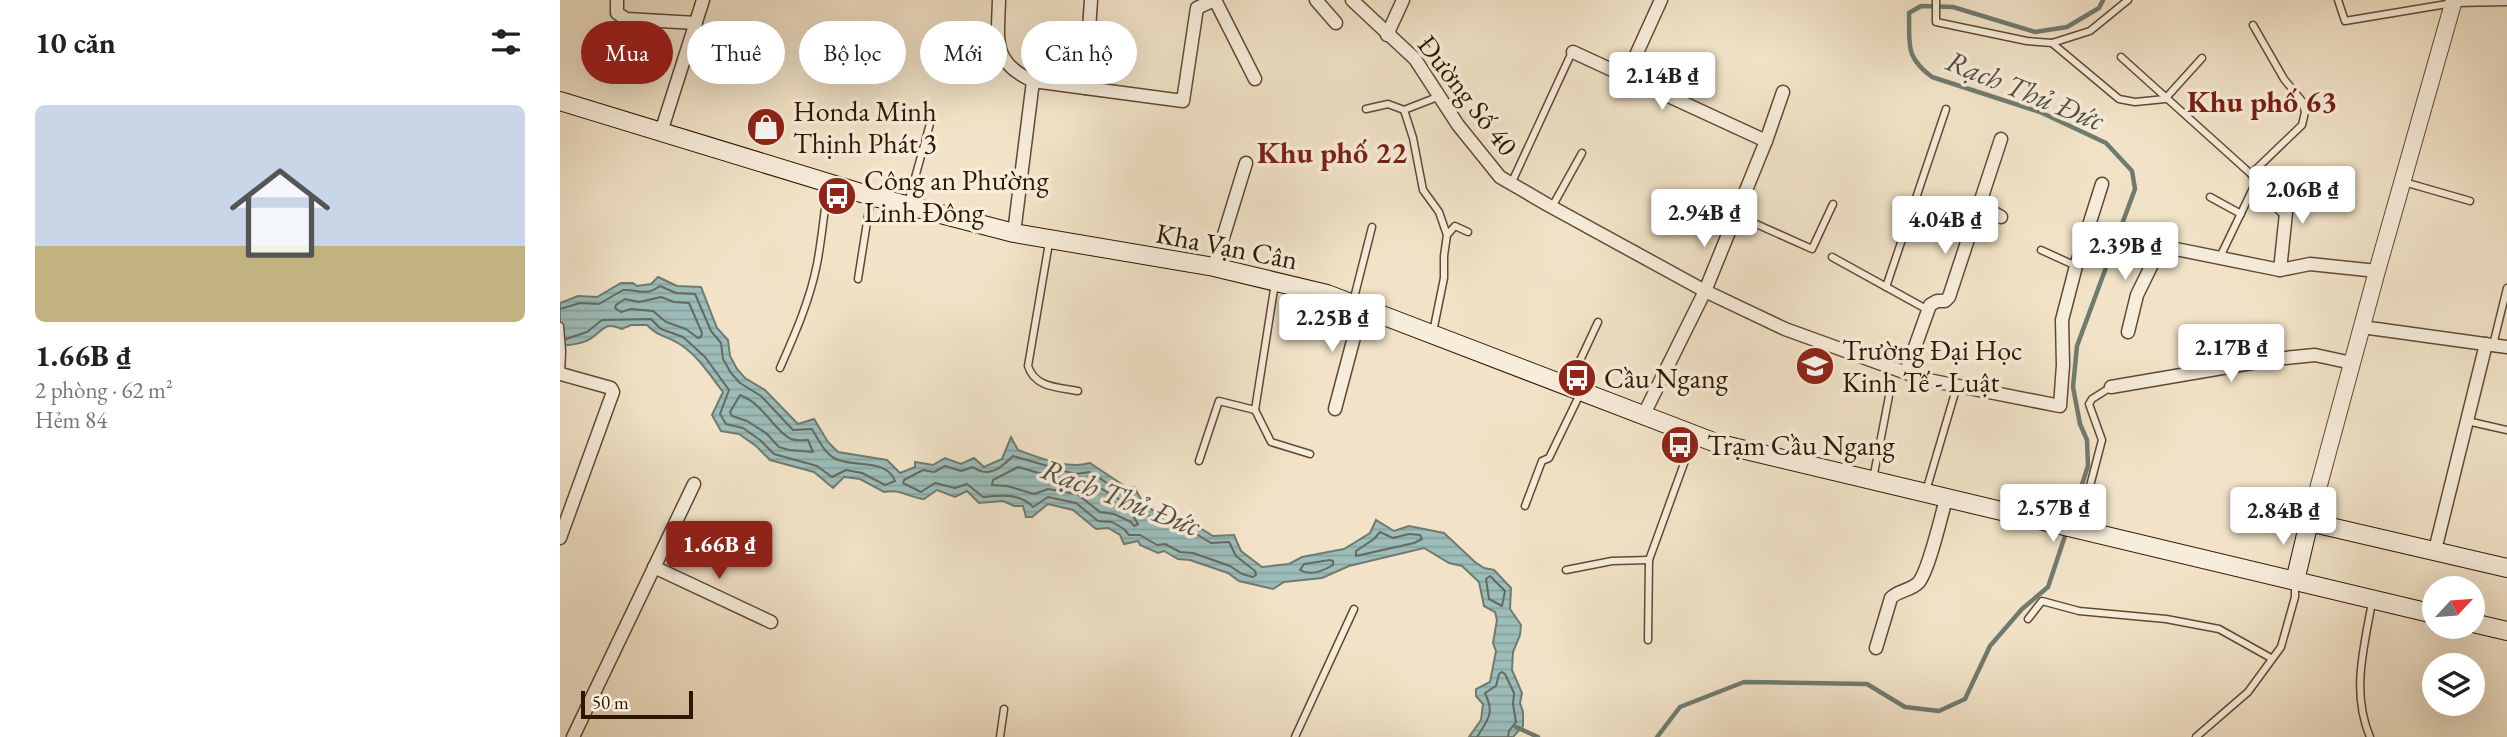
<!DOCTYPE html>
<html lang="vi">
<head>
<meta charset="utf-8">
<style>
	body { margin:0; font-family:"EB Garamond",serif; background:#f2f2f2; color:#202124; height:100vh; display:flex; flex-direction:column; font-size:26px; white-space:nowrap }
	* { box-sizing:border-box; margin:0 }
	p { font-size:23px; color:#757577 }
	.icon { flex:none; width:38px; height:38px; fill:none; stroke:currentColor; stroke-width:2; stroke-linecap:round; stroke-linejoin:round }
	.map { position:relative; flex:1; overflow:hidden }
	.sheet { display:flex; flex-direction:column; background:#fff; width:560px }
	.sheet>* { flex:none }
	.hud { position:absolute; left:21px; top:21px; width:665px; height:63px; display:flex; gap:14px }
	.needle { width:46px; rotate:64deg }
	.buttons { position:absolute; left:1862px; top:576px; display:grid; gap:14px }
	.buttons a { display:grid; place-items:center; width:63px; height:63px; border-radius:50%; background:#fff; box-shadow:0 7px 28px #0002; font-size:35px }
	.scale { position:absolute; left:21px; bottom:18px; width:112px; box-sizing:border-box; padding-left:7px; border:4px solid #2e1701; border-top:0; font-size:19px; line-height:24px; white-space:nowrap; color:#2e1701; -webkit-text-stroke:5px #f7eddb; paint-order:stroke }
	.price { position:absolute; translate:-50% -60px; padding:0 16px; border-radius:7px; background:#fff; color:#222; font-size:23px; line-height:46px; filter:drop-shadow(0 2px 4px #0008) }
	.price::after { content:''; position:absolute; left:50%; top:42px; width:21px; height:16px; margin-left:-10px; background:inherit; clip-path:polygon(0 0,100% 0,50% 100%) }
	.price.selected { background:#8f2418; color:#fff }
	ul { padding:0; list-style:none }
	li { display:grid; align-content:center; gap:14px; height:371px; padding:0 35px }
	li span { display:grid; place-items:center; height:217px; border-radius:10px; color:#555 }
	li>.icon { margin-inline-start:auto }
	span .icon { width:126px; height:126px; fill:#fffc; stroke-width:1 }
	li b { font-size:30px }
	h2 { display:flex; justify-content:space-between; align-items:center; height:84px; padding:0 35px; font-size:30px }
	.pill { padding:0 24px; border-radius:32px; background:#fff; box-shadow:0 7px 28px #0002; font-size:24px; line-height:63px }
	.pill.selected { background:#8f2418; color:#fff }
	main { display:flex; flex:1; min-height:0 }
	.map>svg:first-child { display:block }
	.water { fill:url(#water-rules); stroke:#707b70; stroke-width:2 }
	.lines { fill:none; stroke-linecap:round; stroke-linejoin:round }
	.shore { stroke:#656a5e; stroke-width:2 }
	.stream { stroke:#707b70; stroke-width:4.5 }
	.service-casing { stroke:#5f4a33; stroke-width:9 }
	.minor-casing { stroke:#5f4a33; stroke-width:15 }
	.tertiary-casing { stroke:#5f4a33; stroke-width:18 }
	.secondary-casing { stroke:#2e1701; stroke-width:20 }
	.service { stroke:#f7eddb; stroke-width:6 }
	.minor { stroke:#f7eddb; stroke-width:12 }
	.tertiary { stroke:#f7eddb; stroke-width:16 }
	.secondary { stroke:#f7eddb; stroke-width:18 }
	.labels { text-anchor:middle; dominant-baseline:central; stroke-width:7; stroke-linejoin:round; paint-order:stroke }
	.street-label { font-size:28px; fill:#2e1701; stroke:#f7eddb }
	.poi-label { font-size:28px; fill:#2e1701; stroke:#f7eddb; text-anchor:start }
	.water-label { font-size:30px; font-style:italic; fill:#545142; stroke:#f7eddb }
	.neighbourhood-label { font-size:30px; font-weight:bold; fill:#7a1f14; stroke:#f7eddb }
</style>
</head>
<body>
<main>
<section class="sheet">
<h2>10 căn<svg class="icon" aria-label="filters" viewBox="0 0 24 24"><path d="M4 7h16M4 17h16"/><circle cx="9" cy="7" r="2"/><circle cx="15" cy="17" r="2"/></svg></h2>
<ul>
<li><span style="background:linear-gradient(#c9d6e8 65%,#c2b280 0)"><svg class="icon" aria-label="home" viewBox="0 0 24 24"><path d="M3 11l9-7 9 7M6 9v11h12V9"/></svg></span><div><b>1.66B ₫</b><p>2 phòng · 62 m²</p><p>Hẻm 84</p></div></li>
</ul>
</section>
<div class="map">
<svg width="1947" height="737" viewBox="0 0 1947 737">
	<defs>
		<pattern id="water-rules" width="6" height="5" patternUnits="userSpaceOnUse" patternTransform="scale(1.75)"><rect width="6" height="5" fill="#9cbdba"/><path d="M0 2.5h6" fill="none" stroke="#87a29e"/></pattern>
	</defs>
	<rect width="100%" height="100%" fill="#f2e3c8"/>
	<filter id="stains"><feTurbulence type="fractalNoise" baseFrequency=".00286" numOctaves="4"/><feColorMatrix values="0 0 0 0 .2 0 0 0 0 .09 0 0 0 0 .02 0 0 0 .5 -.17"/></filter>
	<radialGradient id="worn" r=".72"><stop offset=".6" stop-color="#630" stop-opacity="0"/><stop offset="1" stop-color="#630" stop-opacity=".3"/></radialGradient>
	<path class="water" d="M98,277L117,286L141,287L157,328L168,340L170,356L177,369L185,378L205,390L238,424L254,419L268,442L278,452L327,460L340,473L355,467V462L373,465L385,458L401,464L414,458L424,467L442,459L451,437L458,450C480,458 508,470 530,463L566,487H574L585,506L626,527L640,528L653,536L674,535L681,551L702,567L729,564L742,557L784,549L810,533L816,520L834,531L849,526L884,533L915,562L924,568L934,570L951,588L950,609L961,625L960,635L953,652L952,670L962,693L960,703L963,712V726L953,737H909L921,720L923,704L916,696V689L930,682L936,651L933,643L937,620L935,612L924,606L919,582L902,566L889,563L864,548L789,566L762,578L724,582L713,589L679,581L668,573L630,560L618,559L604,551L598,553L580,545L578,541L564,544L560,535L548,528L536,529L513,510L488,504L472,517H466L463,506H454L443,501L419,503L407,491L395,497L377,490L364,499C347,497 342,489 324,492L300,479L284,477L273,488L254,472L210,460L196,446L179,434L161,431L152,415L163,392C150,375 139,357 121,345C109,336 99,338 87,325H71L62,329C45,322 45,328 33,337C24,344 11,345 0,346V303L18,296L37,297L61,283H73L77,286L91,284Z"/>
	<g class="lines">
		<g class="shore">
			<path d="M101,297L114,302L129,303L142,333L141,337L138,338L126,329L106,322L93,311L71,309L61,312L55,308L56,305L65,299L79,302Z"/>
			<path d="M0,309L20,303L39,304L63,290C78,289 85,297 100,286L116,293L135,294L151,331L161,343L163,359L171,373L180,383L201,396L233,430L252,429C258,439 264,453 276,459C295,468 326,458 335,481L325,485L302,473L286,470L272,477L257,466L214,454L200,440L183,428L166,424L160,414L169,390L145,357L123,337L101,329L91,319L42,320L27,332L6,339"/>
			<path d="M180,395C204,404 214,431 231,439C236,441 242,440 248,440L253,452L229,450L219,447L206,433L187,421L172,416L170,412Z"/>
			<path d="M453,456L515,474L530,472L562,493L570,495L581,512L622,533L638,535L651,543L669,542L676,556L695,571L696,575L693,577L682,574L670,566L633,553L620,552L605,544L597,545L580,535H569L564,529L552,522L538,521L516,503L488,497L473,507C460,493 441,495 423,497L407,484L395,488L375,483L361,492L343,483L344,480L363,470L374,472L385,466L401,471L413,467C429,479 442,467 453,456Z"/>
			<path d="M458,467L514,483L529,481L565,503L578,524L574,526L571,522L554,514L540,512L517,494L488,489L474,494L447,486L432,485L433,480Z"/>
			<path d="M820,532L833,538L849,534L860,535L862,539L854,543L796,556V551L814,539Z"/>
			<path d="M770,560L773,561V565C763,571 750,576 740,570L744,564Z"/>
			<path d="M930,576L945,591L942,606L929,599L926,579Z"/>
			<path d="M917,737C928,719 935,714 925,693L936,686L939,674L942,672L945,674L954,693L953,704L956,722L949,731L948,737"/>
		</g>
		<g class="stream">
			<path d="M1509,524L1528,466L1527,440L1520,424L1513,387L1517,346L1575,189L1572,171L1546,143L1480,112L1372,77C1344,56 1350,44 1349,13L1361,6L1393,7L1475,32L1507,27L1539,8L1543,0"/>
			<path d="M956,727L978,737"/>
			<path d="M1097,737L1120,707L1184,682L1307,684L1345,707L1379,711L1405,699L1430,646L1462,609L1488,587L1506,533"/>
		</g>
		<g class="service-casing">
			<g id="service">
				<path d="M1376,0V22L1467,41L1492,43L1559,99L1575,102L1605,99L1642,58"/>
				<path d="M1778,0L1785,21L1893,3L1947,2"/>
				<path d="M1492,43L1530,31L1568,0"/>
				<path d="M1561,57L1691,174L1696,182L1660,257"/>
				<path d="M806,109L828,104L844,110"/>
				<path d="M1691,174L1742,125L1745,112L1742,101L1724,79L1693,25"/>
				<path d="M1844,182L1910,201"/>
				<path d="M951,184L1012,52"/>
				<path d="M1650,197L1681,214"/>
				<path d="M348,203L371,120"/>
				<path d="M992,207L1022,153"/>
				<path d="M1176,215L1252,249L1273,204"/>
				<path d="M1365,223L1408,239"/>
				<path d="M887,235L895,226L908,232"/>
				<path d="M489,243L468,366C475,388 498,387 518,391"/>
				<path d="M1481,250L1516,266"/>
				<path d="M1272,257L1368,310"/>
				<path d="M298,279L311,197"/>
				<path d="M1326,287L1386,109"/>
				<path d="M793,302L812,227"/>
				<path d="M0,326L2,351L1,374"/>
				<path d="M873,332L884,278V256L887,235L879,212L863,190L853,138L844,110L880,96"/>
				<path d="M1933,345L1947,288"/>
				<path d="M220,368C235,334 250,300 257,264C262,238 264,212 268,187"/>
				<path d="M1009,384L1038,322"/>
				<path d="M695,410L711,442L750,454"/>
				<path d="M1907,421L1947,430"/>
				<path d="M639,461L659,401L695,410L715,283"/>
				<path d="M1313,479L1329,396"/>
				<path d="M1366,491L1397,386"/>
				<path d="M965,506L982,461L989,458L1021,392"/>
				<path d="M1519,528L1542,440L1529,404L1532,399L1551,387"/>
				<path d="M1006,570L1052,561L1089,560"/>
				<path d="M1468,619L1482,601L1519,611L1606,619L1659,629L1711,658"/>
				<path d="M1088,640L1089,560L1134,436"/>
				<path d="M440,737L444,709"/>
				<path d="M735,737L794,609"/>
				<path d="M1636,737L1688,692L1721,647L1735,597V583"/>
				<path d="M1810,737C1791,692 1804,648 1812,602"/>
			</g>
		</g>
		<g class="minor-casing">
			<g id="minor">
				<path d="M57,0V13L66,19L136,23"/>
				<path d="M439,0C438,40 431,62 473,81L454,233"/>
				<path d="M655,0L695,79"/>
				<path d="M756,0L776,23"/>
				<path d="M792,0L855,59L898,125L940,177L988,205L1145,291L1225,329L1363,379L1500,406L1503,365L1502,320L1516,266L1542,184"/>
				<path d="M827,35L843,0"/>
				<path d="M1013,52L1206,141"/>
				<path d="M1066,77L1101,0"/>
				<path d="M473,81L623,101L637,8L654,0"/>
				<path d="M525,88L531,0"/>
				<path d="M101,132L143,0"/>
				<path d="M1713,201L1726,213L1720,270"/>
				<path d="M1420,205L1441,217"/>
				<path d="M654,267L686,163"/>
				<path d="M1802,327L1947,347"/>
				<path d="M1568,332L1577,295L1601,246L1720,270L1750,264L1817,271"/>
				<path d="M1346,372L1370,305L1377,301H1385L1389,297L1441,139"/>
				<path d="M1551,387L1715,359L1755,355L1792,363"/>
				<path d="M775,409L802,307"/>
				<path d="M1084,414L1145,291L1206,141L1223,92"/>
				<path d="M0,538L53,392L51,388L1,374"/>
				<path d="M1875,550L1926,344"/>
				<path d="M94,567L211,622"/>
				<path d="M1316,648L1331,598C1338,590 1351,591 1359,582C1369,569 1381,517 1386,499"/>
				<path d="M13,737L134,484"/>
			</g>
		</g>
		<g class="tertiary-casing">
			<path id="tertiary" d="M1749,522L1817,271L1894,0"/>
		</g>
		<g class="secondary-casing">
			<g id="secondary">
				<path d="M0,101L311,196L454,233L654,267L767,294L1156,443L1874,614"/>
				<path d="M1735,581L1749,522L1947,568"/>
				<path d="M1913,623L1947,631"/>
			</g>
		</g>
		<use href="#service" class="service"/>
		<use href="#minor" class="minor"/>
		<use href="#tertiary" class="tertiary"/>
		<use href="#secondary" class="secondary"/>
	</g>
	<defs>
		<g id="shop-disc" transform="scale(2.0125)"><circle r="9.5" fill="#8f2418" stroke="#f7eddb"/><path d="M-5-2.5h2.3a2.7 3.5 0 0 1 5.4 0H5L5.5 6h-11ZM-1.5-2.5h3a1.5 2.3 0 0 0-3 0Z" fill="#fff"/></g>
		<g id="bus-disc" transform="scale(2.0125)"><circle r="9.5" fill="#8f2418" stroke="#f7eddb"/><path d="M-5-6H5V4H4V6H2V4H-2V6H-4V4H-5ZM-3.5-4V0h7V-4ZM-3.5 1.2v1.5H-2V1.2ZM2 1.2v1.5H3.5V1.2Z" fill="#fff"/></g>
		<g id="school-disc" transform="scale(2.0125)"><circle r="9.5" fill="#8f2418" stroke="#f7eddb"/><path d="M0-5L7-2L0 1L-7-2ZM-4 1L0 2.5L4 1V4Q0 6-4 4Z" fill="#fff"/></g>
	</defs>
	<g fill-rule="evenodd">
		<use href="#shop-disc" x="206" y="127"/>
		<use href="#bus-disc" x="277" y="196"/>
		<use href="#school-disc" x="1255" y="366"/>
		<use href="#bus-disc" x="1017" y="378"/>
		<use href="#bus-disc" x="1120" y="445"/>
	</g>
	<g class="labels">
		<g class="street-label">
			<text transform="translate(908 95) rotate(52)">Đường Số 40</text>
			<text transform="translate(667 246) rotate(11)">Kha Vạn Cân</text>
		</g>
		<g class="poi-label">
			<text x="233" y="111">Honda Minh<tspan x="233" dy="32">Thịnh Phát 3</tspan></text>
			<text x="304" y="180">Công an Phường<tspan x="304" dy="32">Linh Đông</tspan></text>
			<text x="1282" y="350">Trường Đại Học<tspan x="1282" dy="32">Kinh Tế - Luật</tspan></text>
			<text x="1044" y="378">Cầu Ngang</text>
			<text x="1147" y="445">Trạm Cầu Ngang</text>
		</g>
		<g class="water-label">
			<text transform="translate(1465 90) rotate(22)">Rạch Thủ Đức</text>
			<text transform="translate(561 497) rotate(21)">Rạch Thủ Đức</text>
		</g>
		<g class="neighbourhood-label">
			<text x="1702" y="101">Khu phố 63</text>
			<text x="772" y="152">Khu phố 22</text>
		</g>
	</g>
	<rect width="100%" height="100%" filter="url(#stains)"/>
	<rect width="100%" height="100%" fill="url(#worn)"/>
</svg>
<div class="buttons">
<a><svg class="needle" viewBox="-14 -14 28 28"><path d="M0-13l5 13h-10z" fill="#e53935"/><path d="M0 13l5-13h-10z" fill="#757577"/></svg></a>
<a><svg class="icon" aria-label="layers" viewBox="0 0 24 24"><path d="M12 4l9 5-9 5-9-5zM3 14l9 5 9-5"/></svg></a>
</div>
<div class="scale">50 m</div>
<b class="price" style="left:1102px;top:112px">2.14B ₫</b>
<b class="price" style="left:1742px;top:226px">2.06B ₫</b>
<b class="price" style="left:1144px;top:249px">2.94B ₫</b>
<b class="price" style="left:1385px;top:256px">4.04B ₫</b>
<b class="price" style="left:1565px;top:282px">2.39B ₫</b>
<b class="price" style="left:772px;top:354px">2.25B ₫</b>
<b class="price" style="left:1671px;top:384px">2.17B ₫</b>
<b class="price" style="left:1493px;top:544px">2.57B ₫</b>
<b class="price" style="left:1723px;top:547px">2.84B ₫</b>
<b class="price selected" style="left:159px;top:581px">1.66B ₫</b>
<div class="hud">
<a class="pill selected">Mua</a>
<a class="pill">Thuê</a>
<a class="pill">Bộ lọc</a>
<a class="pill">Mới</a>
<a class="pill">Căn hộ</a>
</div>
</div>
</main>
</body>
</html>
